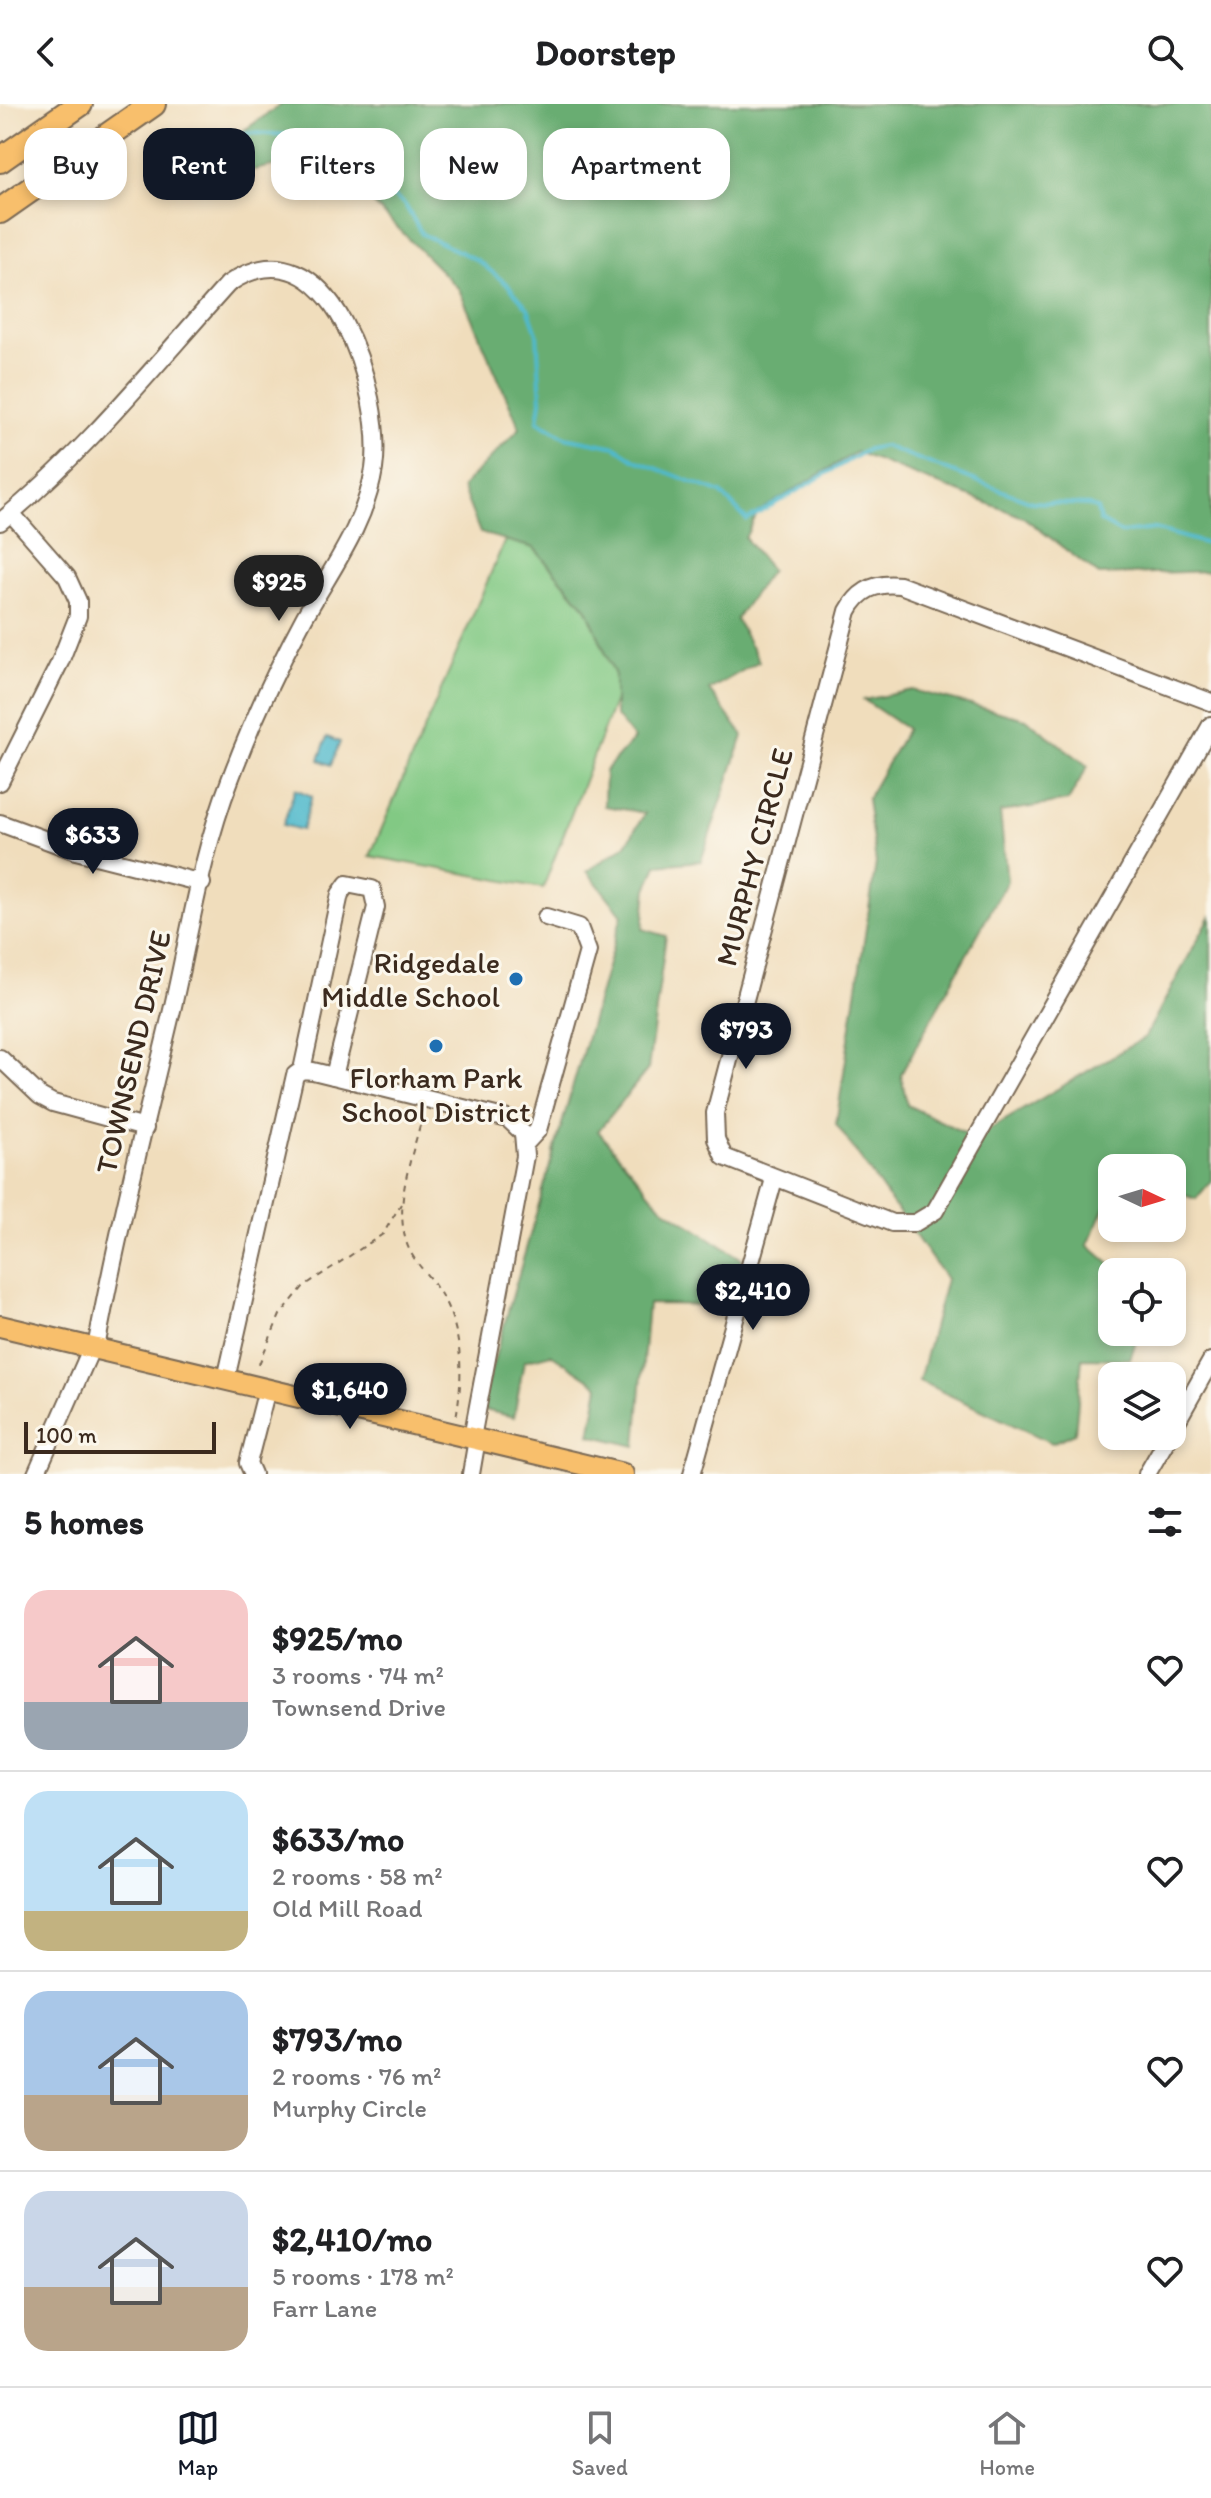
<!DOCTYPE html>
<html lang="en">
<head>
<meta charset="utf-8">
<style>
	body { margin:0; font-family:Itim,sans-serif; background:#f6f6f6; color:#202124; height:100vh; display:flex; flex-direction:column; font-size:30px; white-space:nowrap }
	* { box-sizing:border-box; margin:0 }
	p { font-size:26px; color:#757577 }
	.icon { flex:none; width:44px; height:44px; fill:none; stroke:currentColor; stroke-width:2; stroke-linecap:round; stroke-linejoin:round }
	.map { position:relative; height:1370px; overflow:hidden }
	.sheet { display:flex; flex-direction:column; background:#fff; flex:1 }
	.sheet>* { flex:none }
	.guide { position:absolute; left:24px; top:24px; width:800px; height:72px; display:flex; gap:16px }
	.needle { width:52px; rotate:94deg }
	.buttons { position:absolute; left:1098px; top:1050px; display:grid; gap:16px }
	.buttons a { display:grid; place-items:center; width:88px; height:88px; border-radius:16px; background:#fff; box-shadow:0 4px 12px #0003; font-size:40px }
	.scale { position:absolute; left:24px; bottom:20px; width:192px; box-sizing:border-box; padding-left:8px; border:4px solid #3b2a1e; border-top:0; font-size:22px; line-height:28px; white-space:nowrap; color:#3b2a1e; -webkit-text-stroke:6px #fbf7ec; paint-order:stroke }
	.price { position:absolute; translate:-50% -68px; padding:0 18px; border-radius:28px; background:#111827; color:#fff; font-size:26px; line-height:52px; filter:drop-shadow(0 2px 4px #0008) }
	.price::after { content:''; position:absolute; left:50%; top:48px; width:24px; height:18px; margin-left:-12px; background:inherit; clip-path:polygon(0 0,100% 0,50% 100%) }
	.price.on { background:#222; color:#fff }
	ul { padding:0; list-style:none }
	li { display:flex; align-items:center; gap:24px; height:200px; padding:0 24px }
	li+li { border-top:2px solid #e0e0e0 }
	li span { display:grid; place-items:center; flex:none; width:224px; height:160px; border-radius:24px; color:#555 }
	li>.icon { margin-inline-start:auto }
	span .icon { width:96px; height:96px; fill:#fffc; stroke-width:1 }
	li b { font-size:34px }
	h2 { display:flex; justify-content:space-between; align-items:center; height:96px; padding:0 24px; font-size:34px }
	.tag { padding:0 28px; border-radius:24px; background:#fff; box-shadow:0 4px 12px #0003; font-size:28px; line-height:72px }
	.tag.on { background:#111827; color:#fff }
	header { display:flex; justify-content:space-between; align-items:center; height:104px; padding:0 24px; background:#fff; font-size:36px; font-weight:800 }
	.menu { display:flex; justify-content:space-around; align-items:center; height:112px; border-top:2px solid #e0e0e0; background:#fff; font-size:22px; color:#757577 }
	.menu a { display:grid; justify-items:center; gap:4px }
	.menu .on { color:#111827 }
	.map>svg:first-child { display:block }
	.green { fill:#82c984; stroke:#5e7a51; stroke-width:2 }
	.forest { fill:#69ad72; stroke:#526c48; stroke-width:2 }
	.water { fill:#4fb9cc; stroke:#457275; stroke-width:2 }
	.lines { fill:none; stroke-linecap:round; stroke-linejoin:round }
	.stream { stroke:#4fb9cc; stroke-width:4 }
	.minor-casing { stroke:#7a6955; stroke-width:20 }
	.major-casing { stroke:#7a6955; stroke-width:24 }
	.highway-casing { stroke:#7a6955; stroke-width:28 }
	.path { stroke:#7a6955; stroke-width:2; stroke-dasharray:6 6; stroke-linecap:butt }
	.minor { stroke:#fff; stroke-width:16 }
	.major { stroke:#f8bf6c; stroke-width:20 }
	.highway { stroke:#f8bf6c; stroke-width:24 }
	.poi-dot { fill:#1f6fb2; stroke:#fbf7ec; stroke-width:3 }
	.labels { text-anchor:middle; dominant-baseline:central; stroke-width:6; stroke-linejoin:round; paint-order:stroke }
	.street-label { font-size:30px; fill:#3b2a1e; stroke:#fbf7ec }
	.poi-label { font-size:30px; fill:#3b2a1e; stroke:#fbf7ec; text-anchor:end }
</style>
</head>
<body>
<header><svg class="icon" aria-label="back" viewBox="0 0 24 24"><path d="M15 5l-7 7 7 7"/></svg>Doorstep<svg class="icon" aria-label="search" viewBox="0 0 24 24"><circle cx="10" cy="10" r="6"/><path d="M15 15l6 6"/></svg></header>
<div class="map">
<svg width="1211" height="1370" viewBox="0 0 1211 1370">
	<rect width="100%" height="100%" fill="#fbf7ec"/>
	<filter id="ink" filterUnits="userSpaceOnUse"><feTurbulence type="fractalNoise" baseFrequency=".0125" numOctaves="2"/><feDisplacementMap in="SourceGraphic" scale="16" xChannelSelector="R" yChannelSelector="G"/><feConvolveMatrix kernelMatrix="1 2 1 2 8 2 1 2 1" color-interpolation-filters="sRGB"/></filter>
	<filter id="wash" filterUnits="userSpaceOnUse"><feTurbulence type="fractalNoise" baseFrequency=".006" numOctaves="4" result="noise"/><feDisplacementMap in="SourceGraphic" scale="32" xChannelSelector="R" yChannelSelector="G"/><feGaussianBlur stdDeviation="1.8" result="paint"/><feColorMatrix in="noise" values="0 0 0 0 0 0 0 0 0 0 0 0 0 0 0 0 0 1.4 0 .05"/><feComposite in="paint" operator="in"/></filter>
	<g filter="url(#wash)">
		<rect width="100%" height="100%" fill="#f0ddbc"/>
		<path class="green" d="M505,436L534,444L587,505L615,571V596L543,784L370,752Z"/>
		<g class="forest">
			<path d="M282,0H1211V467L1099,471L1023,413L856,348L758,408L745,434L771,466L736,515L759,557L709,586L743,632L701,757L657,761L647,785L643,825L666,832L648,965L598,1027L662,1103L742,1155L721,1201L648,1200L636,1342L590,1331L599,1282L551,1250L524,1257L514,1313L480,1305L622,811L587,767L626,741L645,709L604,702L605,667L634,635L615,611V571L587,505L534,444L480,429L462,383L520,324L459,185L325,51L244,68L217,45Z"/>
			<path d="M912,586L1026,615L1088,662L1068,697L1000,708L1007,777L901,970L907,1001L975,1034L1145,933L1211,811V1077L1196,1095L1172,1087V1064H1112V1088L1088,1141L1119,1168H1112V1228H1139L1130,1255L1082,1254L1075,1329L1052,1339L919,1277L946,1175L836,1020L876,759L867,695L907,625L864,596Z"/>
		</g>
		<g class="water">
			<path d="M327,633L340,638L331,661L319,656Z"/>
			<path d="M295,685L312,692L302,726L283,721Z"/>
		</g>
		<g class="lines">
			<path class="stream" d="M195,37L252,29L311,32L333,44L405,101L422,130L477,156L508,181L528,204L537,229L541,297L538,317L565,333L616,343L635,356L721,389L747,416L868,345L884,342L1032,398L1089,401L1097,405L1100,417L1121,429L1155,425L1211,441"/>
		</g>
	</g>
	<g filter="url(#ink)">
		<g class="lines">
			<g class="minor-casing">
				<g id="minor">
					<path d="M0,418C85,349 155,261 228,180C330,109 385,291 374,365C365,422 331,465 304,514C276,566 251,620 230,676C202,748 190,827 173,902C146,1016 117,1129 96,1244"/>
					<path d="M1211,598L900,481C876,478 859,486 848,507L715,1009L716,1035L724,1053L892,1119H915L935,1107L1211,621"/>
					<path d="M0,678L60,558L78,512V497L67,473L11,409"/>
					<path d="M0,719L76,747L202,779"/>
					<path d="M0,954L40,992L53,999L145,1024"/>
					<path d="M302,966L340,790L347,780L372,785L376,803L334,972"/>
					<path d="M526,1039L538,1026L588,847L579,823L546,813"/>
					<path d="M226,1275L295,971L302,966L313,967L508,1015L523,1029L525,1052L472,1334"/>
					<path d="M1172,1326L1211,1257"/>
					<path d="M36,1370L92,1243"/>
					<path d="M253,1370L248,1359L267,1285"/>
					<path d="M471,1370L477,1335"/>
					<path d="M692,1370L774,1075"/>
					<path d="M1147,1370L1169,1332"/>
				</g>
			</g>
			<g class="major-casing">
				<path id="major" d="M0,1222L623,1370"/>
			</g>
			<g class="highway-casing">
				<g id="highway">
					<path d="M0,56L80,0"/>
					<path d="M0,107L153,0"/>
				</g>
			</g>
			<g class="path">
				<path d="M423,1010C413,1050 394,1097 406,1137C411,1155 426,1168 436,1183C463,1221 464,1269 456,1314"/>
				<path d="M259,1260L280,1211L304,1182L383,1130L401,1100"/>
			</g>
			<use href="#minor" class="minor"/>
			<use href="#major" class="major"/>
			<use href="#highway" class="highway"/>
		</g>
	</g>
	<g class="poi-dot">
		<circle cx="516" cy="875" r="8"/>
		<circle cx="436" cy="942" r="8"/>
	</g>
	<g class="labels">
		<g class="street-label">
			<text transform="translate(754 753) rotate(-75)">MURPHY CIRCLE</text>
			<text transform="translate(133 948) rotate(-77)">TOWNSEND DRIVE</text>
		</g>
		<g class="poi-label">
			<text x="500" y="858">Ridgedale<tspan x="500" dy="34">Middle School</tspan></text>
			<text x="436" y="973" text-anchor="middle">Florham Park<tspan x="436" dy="34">School District</tspan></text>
		</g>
	</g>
</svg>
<div class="buttons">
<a><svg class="needle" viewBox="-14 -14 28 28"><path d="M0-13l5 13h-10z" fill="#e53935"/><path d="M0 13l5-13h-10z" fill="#757577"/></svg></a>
<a><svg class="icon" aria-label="locate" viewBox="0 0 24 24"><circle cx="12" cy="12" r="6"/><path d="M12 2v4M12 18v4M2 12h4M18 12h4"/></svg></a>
<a><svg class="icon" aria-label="layers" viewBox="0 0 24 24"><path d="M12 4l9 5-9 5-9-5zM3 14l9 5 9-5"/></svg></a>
</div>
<div class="scale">100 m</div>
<b class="price on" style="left:279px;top:519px">$925</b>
<b class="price" style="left:93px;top:772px">$633</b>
<b class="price" style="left:746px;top:967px">$793</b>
<b class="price" style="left:753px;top:1228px">$2,410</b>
<b class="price" style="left:350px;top:1327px">$1,640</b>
<div class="guide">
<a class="tag">Buy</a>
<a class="tag on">Rent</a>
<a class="tag">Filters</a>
<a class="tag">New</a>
<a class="tag">Apartment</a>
</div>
</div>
<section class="sheet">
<h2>5 homes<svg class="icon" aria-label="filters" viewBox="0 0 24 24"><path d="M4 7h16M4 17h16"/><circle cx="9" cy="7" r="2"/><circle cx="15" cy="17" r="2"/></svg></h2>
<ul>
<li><span style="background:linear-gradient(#f6c9c9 70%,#9aa5b1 0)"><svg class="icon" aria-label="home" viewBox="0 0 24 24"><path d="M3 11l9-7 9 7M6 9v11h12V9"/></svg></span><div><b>$925/mo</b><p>3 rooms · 74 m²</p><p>Townsend Drive</p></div><svg class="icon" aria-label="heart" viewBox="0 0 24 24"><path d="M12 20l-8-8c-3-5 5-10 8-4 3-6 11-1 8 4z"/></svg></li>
<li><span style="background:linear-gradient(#bfe0f5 75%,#c2b280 0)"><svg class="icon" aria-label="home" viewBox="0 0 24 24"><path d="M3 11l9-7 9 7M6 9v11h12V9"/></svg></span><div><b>$633/mo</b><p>2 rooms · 58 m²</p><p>Old Mill Road</p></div><svg class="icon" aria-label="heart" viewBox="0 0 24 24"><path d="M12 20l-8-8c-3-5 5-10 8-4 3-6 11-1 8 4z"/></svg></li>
<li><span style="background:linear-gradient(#a9c7e8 65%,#b9a48a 0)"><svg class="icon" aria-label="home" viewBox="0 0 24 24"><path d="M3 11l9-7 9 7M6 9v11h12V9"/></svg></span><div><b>$793/mo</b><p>2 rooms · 76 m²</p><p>Murphy Circle</p></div><svg class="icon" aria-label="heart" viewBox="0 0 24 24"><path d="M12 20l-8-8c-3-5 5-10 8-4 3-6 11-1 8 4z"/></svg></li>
<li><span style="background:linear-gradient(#c9d6e8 60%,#b9a48a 0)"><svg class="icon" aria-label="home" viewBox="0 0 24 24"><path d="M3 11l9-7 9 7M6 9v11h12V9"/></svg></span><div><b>$2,410/mo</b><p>5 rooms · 178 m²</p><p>Farr Lane</p></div><svg class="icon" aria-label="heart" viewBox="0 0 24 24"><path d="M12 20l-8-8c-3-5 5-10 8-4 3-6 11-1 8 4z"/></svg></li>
</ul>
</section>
<nav class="menu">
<a class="on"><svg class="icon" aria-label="map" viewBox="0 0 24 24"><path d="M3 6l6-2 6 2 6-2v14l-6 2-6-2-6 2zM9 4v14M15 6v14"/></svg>Map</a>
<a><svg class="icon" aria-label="saved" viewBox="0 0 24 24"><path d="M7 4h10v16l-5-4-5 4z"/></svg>Saved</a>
<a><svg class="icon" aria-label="home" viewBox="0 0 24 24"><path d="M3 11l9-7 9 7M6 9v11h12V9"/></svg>Home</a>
</nav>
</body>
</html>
